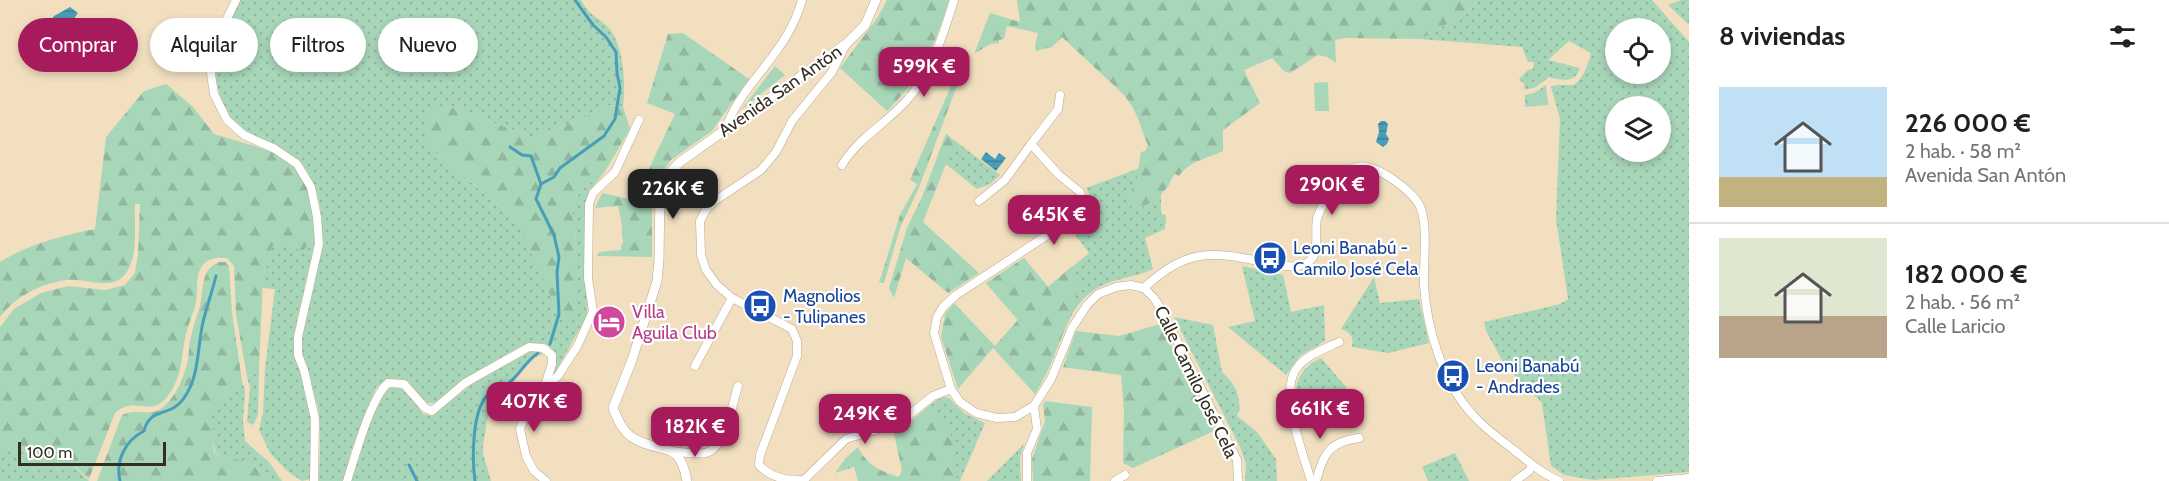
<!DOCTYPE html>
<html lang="es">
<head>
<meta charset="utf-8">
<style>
	body { margin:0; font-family:Cabin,sans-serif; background:#f6f6f6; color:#202124; height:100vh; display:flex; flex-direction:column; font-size:22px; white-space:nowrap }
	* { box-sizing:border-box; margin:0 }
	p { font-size:20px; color:#757577 }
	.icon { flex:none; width:33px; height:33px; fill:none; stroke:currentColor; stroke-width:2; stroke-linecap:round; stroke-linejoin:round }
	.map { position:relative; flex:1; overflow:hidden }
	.details { display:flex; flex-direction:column; background:#fff; width:480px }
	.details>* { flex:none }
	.top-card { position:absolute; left:18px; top:18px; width:570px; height:54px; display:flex; gap:12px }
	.controls { position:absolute; left:1605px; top:18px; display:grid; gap:12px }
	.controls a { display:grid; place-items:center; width:66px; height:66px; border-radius:50%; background:#fff; box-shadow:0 3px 9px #0003; font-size:30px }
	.scale { position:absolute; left:18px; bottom:15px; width:148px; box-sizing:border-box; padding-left:6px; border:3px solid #342d21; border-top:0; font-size:16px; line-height:21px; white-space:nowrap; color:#342d21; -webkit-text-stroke:4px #fff; paint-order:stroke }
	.price { position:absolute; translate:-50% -51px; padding:0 14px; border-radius:12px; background:#a71a5b; color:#fff; font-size:20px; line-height:39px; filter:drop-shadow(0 2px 3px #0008) }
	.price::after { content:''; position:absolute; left:50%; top:36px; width:18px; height:14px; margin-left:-9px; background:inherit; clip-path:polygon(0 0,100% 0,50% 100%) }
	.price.active { background:#222; color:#fff }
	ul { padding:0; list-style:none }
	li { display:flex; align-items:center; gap:18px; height:150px; padding:0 30px }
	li+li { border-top:2px solid #e0e0e0 }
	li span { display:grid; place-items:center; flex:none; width:168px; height:120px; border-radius:0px; color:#555 }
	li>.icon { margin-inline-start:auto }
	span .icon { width:72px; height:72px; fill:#fffc; stroke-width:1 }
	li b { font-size:26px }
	h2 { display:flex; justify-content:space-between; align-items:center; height:72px; padding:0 30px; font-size:26px }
	.tag { padding:0 21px; border-radius:27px; background:#fff; box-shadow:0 3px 9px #0003; font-size:21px; line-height:54px }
	.tag.active { background:#a71a5b; color:#fff }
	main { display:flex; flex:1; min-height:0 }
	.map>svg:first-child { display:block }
	.grass { fill:url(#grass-dots); fill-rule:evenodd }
	.forest { fill:url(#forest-firs) }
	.park { fill:url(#park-crowns) }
	.pitch { fill:#a8d6b9 }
	.water { fill:url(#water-rules) }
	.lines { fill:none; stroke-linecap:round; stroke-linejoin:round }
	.stream { stroke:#489eb8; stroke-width:3 }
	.minor-casing { stroke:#bbaa8c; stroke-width:9 }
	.tertiary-casing { stroke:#bbaa8c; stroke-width:10 }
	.minor { stroke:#fff; stroke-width:8 }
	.tertiary { stroke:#fff; stroke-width:9 }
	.labels { text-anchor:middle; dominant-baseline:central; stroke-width:4.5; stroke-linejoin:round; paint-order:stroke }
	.street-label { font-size:18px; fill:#342d21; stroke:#fff }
	.transit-label { font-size:18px; fill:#164399; stroke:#fff; text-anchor:start }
	.hotel-label { font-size:18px; fill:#b23c85; stroke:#fff; text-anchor:start }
</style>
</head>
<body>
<main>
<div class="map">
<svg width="1689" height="481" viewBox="0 0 1689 481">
	<defs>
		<pattern id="grass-dots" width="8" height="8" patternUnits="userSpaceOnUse" patternTransform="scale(1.5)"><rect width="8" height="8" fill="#a8d6b9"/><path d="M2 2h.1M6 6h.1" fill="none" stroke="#91b89f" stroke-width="1.8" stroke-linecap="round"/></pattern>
		<pattern id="forest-firs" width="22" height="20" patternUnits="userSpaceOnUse" patternTransform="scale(1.5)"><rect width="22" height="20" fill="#a8d6b9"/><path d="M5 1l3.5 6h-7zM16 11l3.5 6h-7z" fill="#91b89f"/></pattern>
		<pattern id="park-crowns" width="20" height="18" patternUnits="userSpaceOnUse" patternTransform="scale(1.5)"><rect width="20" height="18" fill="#a8d6b9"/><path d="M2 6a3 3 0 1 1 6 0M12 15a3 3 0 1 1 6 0" fill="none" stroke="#91b89f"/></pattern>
		<pattern id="water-rules" width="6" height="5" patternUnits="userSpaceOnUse" patternTransform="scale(1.5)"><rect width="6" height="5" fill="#489eb8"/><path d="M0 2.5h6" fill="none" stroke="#3d8195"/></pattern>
	</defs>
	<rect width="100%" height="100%" fill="#f1dfc0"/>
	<g class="grass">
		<path d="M240,0H581C590,16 595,15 607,26C624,43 626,84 623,106L606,105L585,117L535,138L446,105L429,147L517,221L562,320L577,304L576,244L572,204L582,189L604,173L594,185L586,202L584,279L587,301V316L553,376C554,368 556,354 551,348C533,324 454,394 434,403H427C411,386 398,367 376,388L351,451L344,481H319C319,457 322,432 318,408C314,388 303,368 302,347C302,332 306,316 310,302C320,256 332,218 308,173C296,150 265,144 245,131C233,124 228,115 223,103C206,64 223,35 240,0Z"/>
		<path d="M1477,0H1652L1689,42V472L1593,480L1564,475L1551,466L1542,403L1504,364L1486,331L1484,322L1560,304L1568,299L1556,219L1560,119L1551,87L1555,85H1574C1584,77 1588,65 1591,53L1569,41L1548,60L1576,67L1580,69C1574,84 1561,80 1549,77L1536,87L1525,90L1524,84L1519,79L1528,70L1533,69L1534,62H1528L1522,47L1420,39L1469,12ZM1616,28H1660V74H1616ZM1616,106H1660V152H1616Z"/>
		<path d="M1681,0H1689V25L1668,5Z"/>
		<path d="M946,134L1000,175L990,184L977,189L937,157Z"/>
		<path d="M1140,168L1144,207L1161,193V214L1166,215L1165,229L1145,238L1153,269C1137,277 1117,278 1101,286C1071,301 1064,333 1052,361C1047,373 1041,383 1035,394L994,347L1018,320L986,283L1024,258L1048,287L1089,253L1070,228C1085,218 1097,206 1086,188Z"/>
		<path d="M316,238L297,320L295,356L303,378L310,412V479L302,481L287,471L270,453L259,430L263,412L265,368L275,289L262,288L263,277L273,244L303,249Z"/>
		<path d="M1242,266L1283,275L1291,312L1324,305L1325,341L1300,356L1286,375L1228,327L1255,321Z"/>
		<path d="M1374,277L1380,303L1419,299L1429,343L1388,353L1352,347C1354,338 1351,332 1341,329Z"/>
		<path d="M1174,317L1213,325L1222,372L1230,380L1237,391L1240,408L1237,416L1257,432L1276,459L1277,481H1245L1246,464L1240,447Z"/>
		<path d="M536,350L543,354C528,358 519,376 508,387C503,391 496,393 491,397L483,445V453L491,481H351L360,446L383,391C402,378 414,400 423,414L432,416L476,381L522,354Z"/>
		<path d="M1321,358L1346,387L1347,393L1299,414C1291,389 1297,369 1321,358Z"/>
		<path d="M259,370L258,415L253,425L247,422L250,387L247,377Z"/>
		<path d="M242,381L245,391L243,421L245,441L269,462L282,481H270L269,475L242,460L222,457L215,453L211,416L230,388Z"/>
		<path d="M944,397L949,398L964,413L985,423L960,481H917L899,478L902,470L894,433C913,424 926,403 944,397Z"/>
		<path d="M1024,444L1020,458L1021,481H987Z"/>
		<path d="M0,447L67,459L89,481H0Z"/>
		<path d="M1455,453L1469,481H1428L1422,467Z"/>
	</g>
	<g class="forest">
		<path d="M887,0H949C938,40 918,82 887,111L840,68L878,17Z"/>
		<path d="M1017,0H1477L1469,12L1420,39L1346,38L1335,40L1336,63L1327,57L1318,55L1290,73L1285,72L1272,58L1244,70L1260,103L1223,130V151C1208,158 1188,162 1179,176L1175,174C1170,179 1170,186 1165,190C1156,199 1144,207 1133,213L1128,195L1136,183L1141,152L1145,151L1148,145C1139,124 1138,111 1122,93L1062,37L1052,47L1036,51L1035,46L1038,33L1007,26L1004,39L999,40V43L990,44L974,54L990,13L1020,22Z"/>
		<path d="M683,33L749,79L712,131L671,160L655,181L652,199V257L597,256L599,252L621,250V245L623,244L621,219L618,206L595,208L602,193L634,200L675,114L647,103L668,34Z"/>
		<path d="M775,66L785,75L741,110Z"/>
		<path d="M958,70L962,72L920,185L900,228L884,283H879L900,215L917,184L910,180Z"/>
		<path d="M166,84L193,107L214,134L278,153L297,168L307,188L311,204L316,238L303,250L273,245L263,277L259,370L247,377L236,314L234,266L227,258C218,257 208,258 202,266C195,276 198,291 196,303C193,313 189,323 186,334C182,349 183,364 177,379C156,429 138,391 115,413L89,479L67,459L0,447V327L14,309L41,293L68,286L105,290L125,285L135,273L138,254L140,204H135C134,223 138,250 129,268C116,295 88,277 66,280C40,284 16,296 0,317V262C29,244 62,236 95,229L106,137L144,91Z"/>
		<path d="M446,105L535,138L585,117L606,105L623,106L630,129L604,173L582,189L572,204C576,241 580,280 576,317L570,322L561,320L517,221L429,147L425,128L429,111Z"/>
		<path d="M946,134L955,141L923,222L979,273L948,293L906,258L894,298L889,288L907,228L922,197Z"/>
		<path d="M1024,258L1048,287L1071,267L1079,283L1071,315L1046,374L1035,394L993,348L958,389L941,337L945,314L954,303L995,346L1018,320L986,283Z"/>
		<path d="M219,262H226L229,266L232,313L242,381L230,388L212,416L214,453L222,457L242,460L269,475L270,481H97L122,415C137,408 150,417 162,408C176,397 184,377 188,360C189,352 189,344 191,337C193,326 197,316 200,306C204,289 200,270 219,262Z"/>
		<path d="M1160,324L1214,431L1133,468L1123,463L1124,412L1121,375L1063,367L1076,331L1119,336Z"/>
		<path d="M1045,401L1092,407L1090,481H1033L1032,459L1045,421L1043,405Z"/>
		<path d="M927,409L946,420L954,445L957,481H858L854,467L835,473L845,459L858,447C867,466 881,471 899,477L902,470L894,433L904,428Z"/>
	</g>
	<path class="park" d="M1546,85L1548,105L1525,107V95L1534,93Z"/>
	<path class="pitch" d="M1328,82L1329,111H1315L1314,83Z"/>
	<g class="water">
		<path d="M70,7L78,13L60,38L50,40L45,35V27L54,16Z"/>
		<path d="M1381,121H1385L1388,124L1386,134L1389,139L1387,144L1383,147L1376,142L1379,132L1378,124Z"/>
		<path d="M986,152L995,159L999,153L1006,158L996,171L981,159Z"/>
	</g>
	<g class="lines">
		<g class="stream">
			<path d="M510,147L522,155L531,156L541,184"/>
			<path d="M550,344L559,314L557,272L559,257L554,235L536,199L541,184L554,177L560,168L604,136L615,119L620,88L617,73L616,52L606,37L593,25L575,0"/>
			<path d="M409,465L417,481"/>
			<path d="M120,481C115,460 126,440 144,431C150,406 171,418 184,398C200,375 197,348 203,322C207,306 212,292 216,276"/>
			<path d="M475,481C472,460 472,416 485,398C491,390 502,389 509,383C520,374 526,361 538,353"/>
		</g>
		<g class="minor-casing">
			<g id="minor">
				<path d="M236,0L220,33L210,67L214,94L227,120L244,135L275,149L297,164L311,187L317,217L319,244L298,337V355L304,370L315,419L314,481"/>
				<path d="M846,44L832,72L792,121L776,152L761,170L716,200L707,208L700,221L701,255L706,270L717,285L732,298L792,329L797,341V356L760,455L759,465C771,478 787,481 804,480L846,439L899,423L933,396L951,389"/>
				<path d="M725,130C742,81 787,55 802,0"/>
				<path d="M842,165C857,139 887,123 907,100C932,72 943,35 954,0"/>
				<path d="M979,201L1005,180L1031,144"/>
				<path d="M1144,288L1154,298L1161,309L1237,460L1238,481"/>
				<path d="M695,366L732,298"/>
				<path d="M1034,406L1015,417L997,418L976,413L960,402L951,389L934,333L937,317L943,307L956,295L1078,215L1083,209L1084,201L1080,192L1059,175L1031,144L1058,109L1060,95"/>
				<path d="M672,451C682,452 696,455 706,453C726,447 732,405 738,386"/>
				<path d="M347,481C355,457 370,399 388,383L404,384L425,408L432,411L465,383L529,347L543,348L552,355V364L545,385"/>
				<path d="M546,481L534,471L526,456L520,429L529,406L544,387L558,376L578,345L593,311L588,278L589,204L593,193L615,172L639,120"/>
				<path d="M1027,481V453L1037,429L1034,406L1051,379L1072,328L1087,305L1098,294L1116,287L1131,285L1144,288C1189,246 1213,252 1269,263C1281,265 1293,269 1305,264C1322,257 1314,234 1317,219C1319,210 1337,179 1344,173C1348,170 1353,168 1357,167C1374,162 1416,192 1421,209C1428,228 1423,264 1424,286C1427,329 1443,383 1473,415C1485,429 1500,439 1514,450C1529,462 1541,473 1559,481"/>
				<path d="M1115,481L1125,475"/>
				<path d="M1311,481C1303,452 1279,395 1296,369C1306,355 1324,349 1339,342"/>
				<path d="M1316,481C1324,454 1328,442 1359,438"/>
				<path d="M1515,481L1529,471L1532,465"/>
				<path d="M1657,481L1689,478"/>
			</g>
		</g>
		<g class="tertiary-casing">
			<path id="tertiary" d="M687,481C679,439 664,455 635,439C623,433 618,420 613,408L632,360L657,281L659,259L660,193L665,177L680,162L846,44L865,25L876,0"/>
		</g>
		<use href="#minor" class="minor"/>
		<use href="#tertiary" class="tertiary"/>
	</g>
	<defs>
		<g id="bus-disc" transform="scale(1.725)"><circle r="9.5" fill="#1a4fb4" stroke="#fff"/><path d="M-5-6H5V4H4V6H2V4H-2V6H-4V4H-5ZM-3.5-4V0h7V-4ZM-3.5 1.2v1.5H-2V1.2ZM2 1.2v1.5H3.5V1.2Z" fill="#fff"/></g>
		<g id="hotel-disc" transform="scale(1.725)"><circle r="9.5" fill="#d1479c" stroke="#fff"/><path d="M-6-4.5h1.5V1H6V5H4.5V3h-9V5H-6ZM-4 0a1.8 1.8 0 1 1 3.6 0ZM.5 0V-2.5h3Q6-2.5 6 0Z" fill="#fff"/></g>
	</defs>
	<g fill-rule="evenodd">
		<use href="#bus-disc" x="1270" y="258"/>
		<use href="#bus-disc" x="760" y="306"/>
		<use href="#hotel-disc" x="609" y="322"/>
		<use href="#bus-disc" x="1453" y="376"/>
	</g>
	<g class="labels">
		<g class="street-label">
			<text transform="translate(780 91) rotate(-35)">Avenida San Antón</text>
			<text transform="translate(1196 382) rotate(64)">Calle Camilo José Cela</text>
		</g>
		<g class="transit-label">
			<text x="1293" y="248">Leoni Banabú -<tspan x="1293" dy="21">Camilo José Cela</tspan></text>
			<text x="783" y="296">Magnolios<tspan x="783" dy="21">- Tulipanes</tspan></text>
			<text x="1476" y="366">Leoni Banabú<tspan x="1476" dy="21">- Andrades</tspan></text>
		</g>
		<g class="hotel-label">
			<text x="632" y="312">Villa<tspan x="632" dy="21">Aguila Club</tspan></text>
		</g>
	</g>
</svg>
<div class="controls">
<a><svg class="icon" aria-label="locate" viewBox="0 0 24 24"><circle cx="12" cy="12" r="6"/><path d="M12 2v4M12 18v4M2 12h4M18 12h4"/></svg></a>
<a><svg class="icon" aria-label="layers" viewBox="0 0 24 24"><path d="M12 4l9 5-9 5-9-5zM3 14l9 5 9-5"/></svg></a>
</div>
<div class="scale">100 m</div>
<b class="price" style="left:924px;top:98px">599K €</b>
<b class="price" style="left:1332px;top:216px">290K €</b>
<b class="price active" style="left:673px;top:220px">226K €</b>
<b class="price" style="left:1054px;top:246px">645K €</b>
<b class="price" style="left:534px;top:433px">407K €</b>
<b class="price" style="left:1320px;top:440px">661K €</b>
<b class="price" style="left:865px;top:445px">249K €</b>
<b class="price" style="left:695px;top:458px">182K €</b>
<div class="top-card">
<a class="tag active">Comprar</a>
<a class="tag">Alquilar</a>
<a class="tag">Filtros</a>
<a class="tag">Nuevo</a>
</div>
</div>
<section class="details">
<h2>8 viviendas<svg class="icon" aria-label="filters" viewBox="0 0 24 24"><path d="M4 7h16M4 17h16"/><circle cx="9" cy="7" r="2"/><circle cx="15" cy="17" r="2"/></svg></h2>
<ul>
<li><span style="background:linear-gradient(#bfe0f5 75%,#c2b280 0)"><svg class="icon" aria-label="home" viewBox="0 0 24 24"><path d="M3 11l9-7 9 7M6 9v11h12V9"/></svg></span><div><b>226 000 €</b><p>2 hab. · 58 m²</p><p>Avenida San Antón</p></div></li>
<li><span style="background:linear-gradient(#dfe7d0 65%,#b9a48a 0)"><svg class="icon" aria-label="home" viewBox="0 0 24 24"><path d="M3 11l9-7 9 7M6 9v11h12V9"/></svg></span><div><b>182 000 €</b><p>2 hab. · 56 m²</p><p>Calle Laricio</p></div></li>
</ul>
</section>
</main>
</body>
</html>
